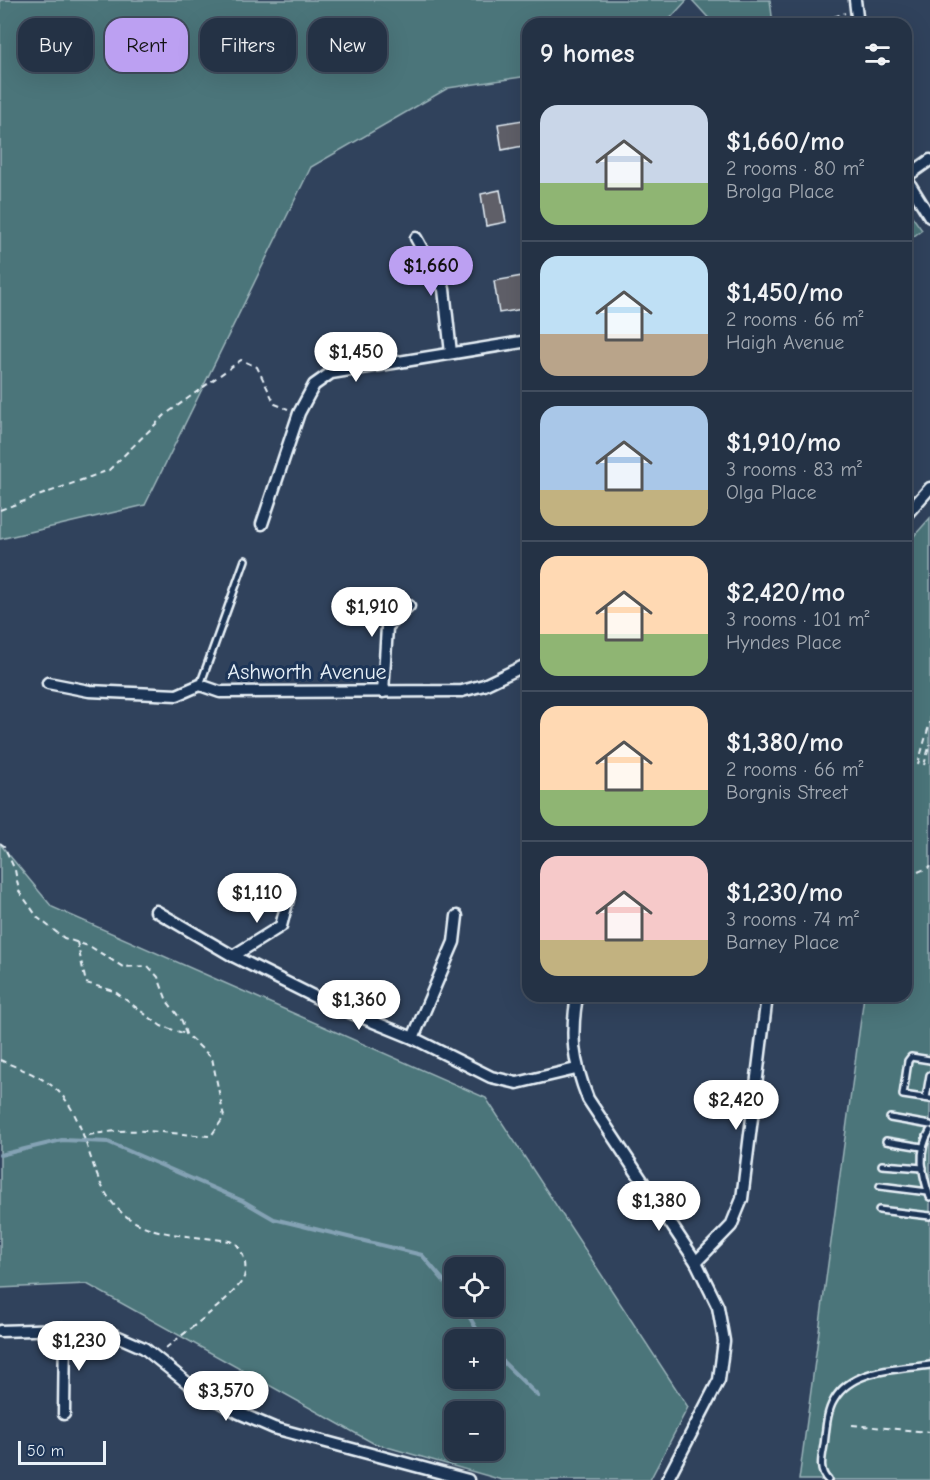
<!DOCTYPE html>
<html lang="en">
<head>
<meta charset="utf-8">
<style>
	body { margin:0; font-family:"Comic Neue",sans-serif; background:#303e50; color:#f1f3f6; height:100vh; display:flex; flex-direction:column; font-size:22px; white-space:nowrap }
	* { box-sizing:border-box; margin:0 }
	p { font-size:20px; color:#a3aab3 }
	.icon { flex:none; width:33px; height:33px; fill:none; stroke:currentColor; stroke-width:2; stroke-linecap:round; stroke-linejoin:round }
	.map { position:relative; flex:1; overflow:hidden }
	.details { position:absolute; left:522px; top:18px; width:390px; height:984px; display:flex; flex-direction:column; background:#243245; border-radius:18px; box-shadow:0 6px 24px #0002,0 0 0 2px #414d5e }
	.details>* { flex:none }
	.banner { position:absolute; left:18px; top:18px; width:414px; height:54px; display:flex; gap:12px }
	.fabs { position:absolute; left:444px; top:1257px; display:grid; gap:12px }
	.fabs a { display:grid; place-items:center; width:60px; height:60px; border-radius:12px; background:#243245; box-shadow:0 6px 24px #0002,0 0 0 2px #414d5e; font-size:30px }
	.scale { position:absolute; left:18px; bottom:15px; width:88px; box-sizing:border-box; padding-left:6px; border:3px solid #e8f1f8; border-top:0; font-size:16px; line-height:21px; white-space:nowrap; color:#e8f1f8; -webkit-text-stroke:4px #1d3557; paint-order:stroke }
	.price { position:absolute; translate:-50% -51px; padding:0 14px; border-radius:21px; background:#fff; color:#222; font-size:20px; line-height:39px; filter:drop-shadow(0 2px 3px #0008) }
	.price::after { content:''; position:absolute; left:50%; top:36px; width:18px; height:14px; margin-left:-9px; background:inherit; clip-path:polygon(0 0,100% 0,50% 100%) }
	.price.on { background:#bca0f2; color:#111 }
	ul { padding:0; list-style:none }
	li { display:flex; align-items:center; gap:18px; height:150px; padding:0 18px }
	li+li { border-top:2px solid #414d5e }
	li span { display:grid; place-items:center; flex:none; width:168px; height:120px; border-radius:18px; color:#555 }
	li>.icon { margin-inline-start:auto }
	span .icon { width:72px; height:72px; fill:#fffc; stroke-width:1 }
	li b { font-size:26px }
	h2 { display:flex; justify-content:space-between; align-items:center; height:72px; padding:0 18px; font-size:26px }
	.pill { padding:0 21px; border-radius:18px; background:#243245; box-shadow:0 6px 24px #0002,0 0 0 2px #414d5e; font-size:21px; line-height:54px }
	.pill.on { background:#bca0f2; color:#111 }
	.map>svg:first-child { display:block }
	.green { fill:#4c757a; stroke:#9ab3b9; stroke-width:1.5; fill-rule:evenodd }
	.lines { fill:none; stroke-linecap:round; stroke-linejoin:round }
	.stream { stroke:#84a2b4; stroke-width:4 }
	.building { fill:#5e5f68; stroke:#e8f1f8; stroke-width:1.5 }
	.service-casing { stroke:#e8f1f8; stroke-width:10 }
	.minor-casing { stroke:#e8f1f8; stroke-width:15 }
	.path { stroke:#e8f1f8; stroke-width:2; stroke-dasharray:6 4.5; stroke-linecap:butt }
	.service { stroke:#1d3557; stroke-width:5 }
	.minor { stroke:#1d3557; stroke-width:10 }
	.labels { text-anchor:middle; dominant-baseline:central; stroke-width:6; stroke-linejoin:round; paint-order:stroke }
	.street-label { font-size:22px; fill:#e8f1f8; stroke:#1d3557 }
</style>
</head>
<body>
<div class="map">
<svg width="930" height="1480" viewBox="0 0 930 1480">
	<rect width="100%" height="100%" fill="#30425c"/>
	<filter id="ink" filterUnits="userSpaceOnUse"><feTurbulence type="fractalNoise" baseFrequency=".0167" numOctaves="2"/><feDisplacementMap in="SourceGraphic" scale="12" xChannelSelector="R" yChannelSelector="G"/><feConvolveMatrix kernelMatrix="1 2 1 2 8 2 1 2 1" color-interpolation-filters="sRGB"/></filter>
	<g filter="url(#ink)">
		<g class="green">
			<path d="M0,0H687L665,24H528V76L448,88L311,167L145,505L0,539Z"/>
			<path d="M692,0H770L773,24H714Z"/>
			<path d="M906,208L922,230L906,242Z"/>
			<path d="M930,518V1480H799L864,996H906V545Z"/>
			<path d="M0,844L52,907L486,1098L688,1407L650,1480H502L373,1443L87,1284L0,1288ZM454,1268H494V1306H454ZM454,1340H494V1378H454ZM454,1412H494V1450H454Z"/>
		</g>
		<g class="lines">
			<g class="stream">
				<path d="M0,1155L62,1140L108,1142L243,1201L274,1219L422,1255L454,1293"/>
				<path d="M463,1306L483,1340"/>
				<path d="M494,1353L538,1396"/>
			</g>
		</g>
		<g class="building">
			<path d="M523,120L528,145L502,150L498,124Z"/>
			<path d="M500,190L506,222L486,226L481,194Z"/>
			<path d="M528,275V308L499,313L494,281Z"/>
		</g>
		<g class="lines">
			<g class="service-casing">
				<g id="service">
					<path d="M200,685L245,560"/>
					<path d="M930,1060L911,1057L908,1061L903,1095L930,1099"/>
					<path d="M926,1098L930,1075"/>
					<path d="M890,1118L930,1125"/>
					<path d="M930,1131C917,1151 922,1174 930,1197"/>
					<path d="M886,1141L922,1147"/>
					<path d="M882,1165L923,1168"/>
					<path d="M880,1186L928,1192"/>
					<path d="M879,1210L930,1216"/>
					<path d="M828,1480C818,1471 822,1457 824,1445C826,1431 826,1413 834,1400C852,1368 898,1370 930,1365"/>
				</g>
			</g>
			<g class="minor-casing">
				<g id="minor">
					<path d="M855,0L857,17"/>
					<path d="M906,177L930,160"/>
					<path d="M906,178L930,217"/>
					<path d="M416,238L444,289L451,353"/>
					<path d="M906,515L930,488"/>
					<path d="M262,524L299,413L314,385L331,373L528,341"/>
					<path d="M48,683L89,691L177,695L200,685L220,692L462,691L484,685L528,664"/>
					<path d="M383,692L387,627L409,606"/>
					<path d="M156,911L233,956L327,1003L413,1038L491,1077L517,1083L576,1069"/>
					<path d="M233,956L281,926L288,899"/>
					<path d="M577,996C570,1036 573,1061 588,1099L696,1262L718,1307L724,1341L719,1380L667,1480"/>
					<path d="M413,1038L454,942L457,916"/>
					<path d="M696,1262L731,1226L742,1199L767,996"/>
					<path d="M0,1331L65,1329L112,1334L144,1348L190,1385L239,1413L274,1428L468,1480"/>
					<path d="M64,1414L65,1329"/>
				</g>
			</g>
			<g class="path">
				<path d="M814,24L845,13"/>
				<path d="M0,510L109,470L166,414L241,360L257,367L275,404L288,409"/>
				<path d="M918,764L930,722"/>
				<path d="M924,765L930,744"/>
				<path d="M0,843L4,846L15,870L19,891L38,918L64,938L91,947L123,967L148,966L158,977L167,1001L182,1021L186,1034L212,1058L224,1117L211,1136C164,1134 132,1125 85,1136"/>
				<path d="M918,872L930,867"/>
				<path d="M77,942L86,983L114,991L161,1026L186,1034"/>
				<path d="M0,1060C18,1068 42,1076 57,1090C96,1128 84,1196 137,1223C166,1238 203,1236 235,1242C243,1252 248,1264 244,1277C238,1294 183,1334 167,1347L165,1353"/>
				<path d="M852,1425L930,1432"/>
			</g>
			<use href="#service" class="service"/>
			<use href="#minor" class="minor"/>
		</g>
	</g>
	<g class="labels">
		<g class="street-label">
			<text x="307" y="672">Ashworth Avenue</text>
		</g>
	</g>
</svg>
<div class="fabs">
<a><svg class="icon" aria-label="locate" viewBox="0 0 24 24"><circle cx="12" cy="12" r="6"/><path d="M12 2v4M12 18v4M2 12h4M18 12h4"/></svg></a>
<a>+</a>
<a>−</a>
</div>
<div class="scale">50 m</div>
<b class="price on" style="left:431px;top:297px">$1,660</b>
<b class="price" style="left:356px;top:383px">$1,450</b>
<b class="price" style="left:372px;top:638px">$1,910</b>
<b class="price" style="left:257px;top:924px">$1,110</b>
<b class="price" style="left:359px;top:1031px">$1,360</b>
<b class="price" style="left:736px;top:1131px">$2,420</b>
<b class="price" style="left:659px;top:1232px">$1,380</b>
<b class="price" style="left:79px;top:1372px">$1,230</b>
<b class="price" style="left:226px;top:1422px">$3,570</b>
<div class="banner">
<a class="pill">Buy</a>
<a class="pill on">Rent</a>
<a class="pill">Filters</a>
<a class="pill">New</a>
</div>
<section class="details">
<h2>9 homes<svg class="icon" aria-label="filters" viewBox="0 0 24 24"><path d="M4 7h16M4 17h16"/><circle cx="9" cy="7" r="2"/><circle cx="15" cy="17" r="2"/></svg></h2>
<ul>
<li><span style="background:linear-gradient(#c9d6e8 65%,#8fb573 0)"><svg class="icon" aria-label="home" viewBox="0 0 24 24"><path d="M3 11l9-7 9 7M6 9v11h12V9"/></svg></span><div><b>$1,660/mo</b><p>2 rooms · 80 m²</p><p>Brolga Place</p></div></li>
<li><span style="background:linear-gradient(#bfe0f5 65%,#b9a48a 0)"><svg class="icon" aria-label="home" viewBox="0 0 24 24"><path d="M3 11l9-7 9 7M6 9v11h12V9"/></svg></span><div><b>$1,450/mo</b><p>2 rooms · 66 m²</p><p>Haigh Avenue</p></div></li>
<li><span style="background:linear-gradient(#a9c7e8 70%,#c2b280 0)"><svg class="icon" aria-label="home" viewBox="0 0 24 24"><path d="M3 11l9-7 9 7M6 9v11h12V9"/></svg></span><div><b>$1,910/mo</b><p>3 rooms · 83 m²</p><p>Olga Place</p></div></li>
<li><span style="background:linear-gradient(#ffd9b3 65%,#8fb573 0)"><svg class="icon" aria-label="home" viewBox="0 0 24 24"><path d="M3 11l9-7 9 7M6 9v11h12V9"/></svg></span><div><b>$2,420/mo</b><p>3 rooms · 101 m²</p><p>Hyndes Place</p></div></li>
<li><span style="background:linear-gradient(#ffd9b3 70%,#8fb573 0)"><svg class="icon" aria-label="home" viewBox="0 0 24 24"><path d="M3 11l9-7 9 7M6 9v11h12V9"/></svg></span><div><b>$1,380/mo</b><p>2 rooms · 66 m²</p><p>Borgnis Street</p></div></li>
<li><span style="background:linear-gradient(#f6c9c9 70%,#c2b280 0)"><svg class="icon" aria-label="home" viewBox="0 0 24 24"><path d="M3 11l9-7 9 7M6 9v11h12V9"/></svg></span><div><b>$1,230/mo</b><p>3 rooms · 74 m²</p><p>Barney Place</p></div></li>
</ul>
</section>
</div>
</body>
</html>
